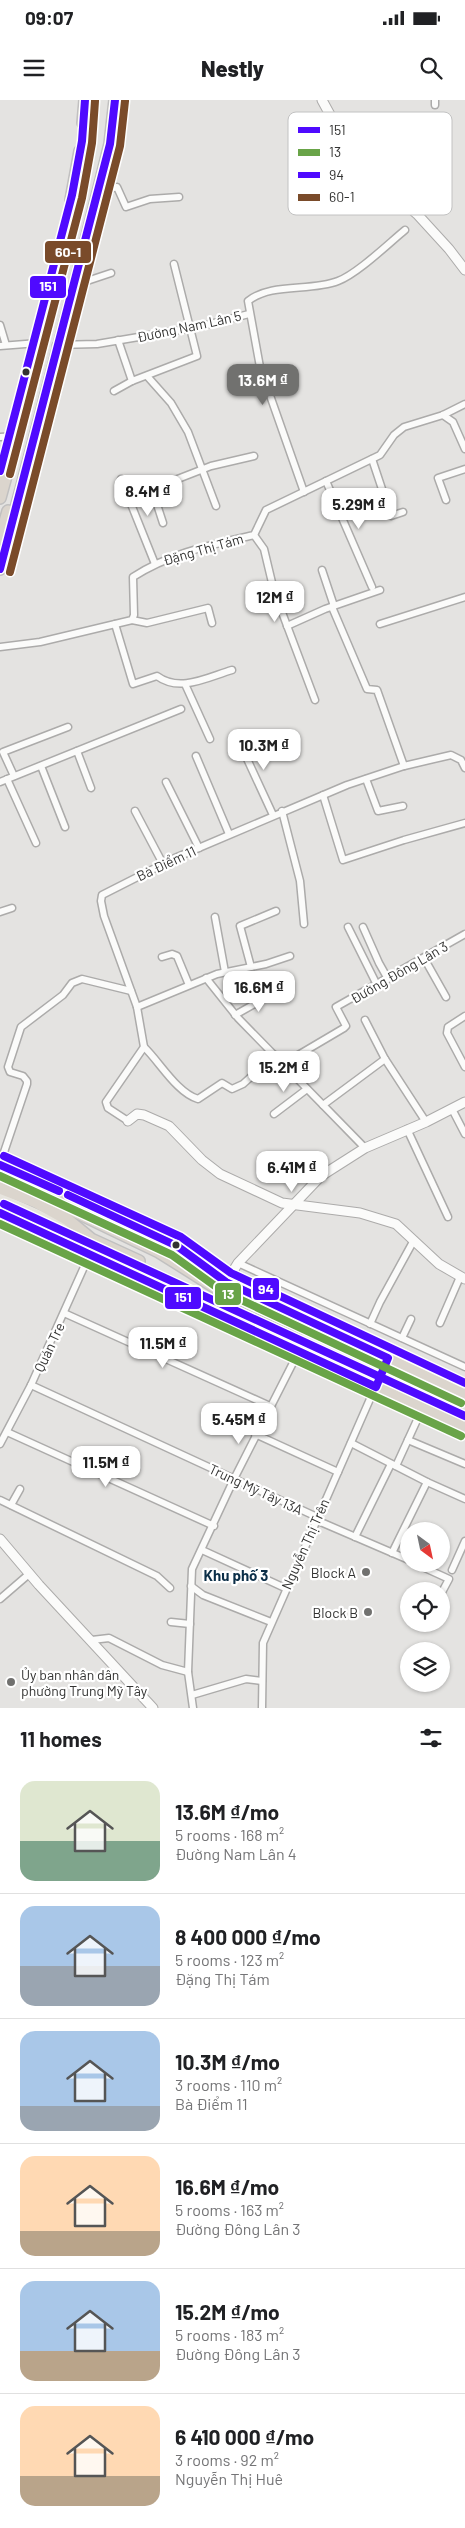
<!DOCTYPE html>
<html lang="en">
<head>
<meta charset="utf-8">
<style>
	body { margin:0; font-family:Barlow,sans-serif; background:#f6f6f6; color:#202124; height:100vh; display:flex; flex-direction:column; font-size:19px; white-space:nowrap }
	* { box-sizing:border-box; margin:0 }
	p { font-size:16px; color:#757577 }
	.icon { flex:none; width:28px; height:28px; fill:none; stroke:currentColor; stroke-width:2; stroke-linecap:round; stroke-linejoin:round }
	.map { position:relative; height:1608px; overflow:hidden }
	.drawer { display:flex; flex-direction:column; background:#fff; flex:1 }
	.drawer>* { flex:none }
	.needle { width:32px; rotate:147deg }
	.controls { position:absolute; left:400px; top:1422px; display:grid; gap:10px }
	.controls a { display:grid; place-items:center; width:50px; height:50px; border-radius:50%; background:#fff; box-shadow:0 1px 4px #0004; font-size:25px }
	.price { position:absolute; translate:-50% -42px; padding:0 11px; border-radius:10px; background:#fff; color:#222; font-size:16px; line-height:32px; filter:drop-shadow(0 1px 2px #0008) }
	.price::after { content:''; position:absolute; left:50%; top:30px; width:15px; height:11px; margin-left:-8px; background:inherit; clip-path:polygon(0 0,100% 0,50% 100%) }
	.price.active { background:#71716f; color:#fff }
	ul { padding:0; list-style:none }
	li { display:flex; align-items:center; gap:15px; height:125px; padding:0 20px }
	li+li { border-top:1px solid #e0e0e0 }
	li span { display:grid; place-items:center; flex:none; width:140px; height:100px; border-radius:15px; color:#555 }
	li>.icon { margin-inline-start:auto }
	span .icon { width:60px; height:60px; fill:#fffc; stroke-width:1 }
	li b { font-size:21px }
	h2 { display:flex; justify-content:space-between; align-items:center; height:60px; padding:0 20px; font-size:21px }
	.status { display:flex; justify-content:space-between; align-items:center; height:35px; padding:0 25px; background:#fff; direction:ltr }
	.status svg { height:14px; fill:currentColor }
	header { display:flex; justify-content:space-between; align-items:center; height:65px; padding:0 20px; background:#fff; font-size:22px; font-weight:800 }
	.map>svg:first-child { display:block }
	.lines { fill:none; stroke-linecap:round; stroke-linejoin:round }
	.street-casing { stroke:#acabaa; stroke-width:9 }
	.secondary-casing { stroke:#acabaa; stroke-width:11 }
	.primary-casing { stroke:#c1c0c0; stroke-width:12 }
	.highway-casing { stroke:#c1c0c0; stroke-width:14 }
	.street { stroke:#fbfbfa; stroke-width:6 }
	.secondary { stroke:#fbfbfa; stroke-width:9 }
	.primary { stroke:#e7e4de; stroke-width:10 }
	.highway { stroke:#dbd5cd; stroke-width:11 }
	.bus-1-casing { stroke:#fff; stroke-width:11 }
	.bus-2-casing { stroke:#fff; stroke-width:11 }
	.bus-3-casing { stroke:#fff; stroke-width:11 }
	.bus-4-casing { stroke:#fff; stroke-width:11 }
	.bus-1 { stroke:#4f0aff; stroke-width:8 }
	.bus-2 { stroke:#69a448; stroke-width:8 }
	.bus-3 { stroke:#4f0aff; stroke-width:8 }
	.bus-4 { stroke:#7a4b2a; stroke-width:8 }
	.bus-dot { fill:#333332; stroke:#fff; stroke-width:2 }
	.poi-dot { fill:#71716f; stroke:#fff; stroke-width:2 }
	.labels { text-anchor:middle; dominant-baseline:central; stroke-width:4.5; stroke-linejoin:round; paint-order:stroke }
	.street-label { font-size:14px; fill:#333332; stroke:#fff }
	.poi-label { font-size:14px; fill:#333332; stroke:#fff; text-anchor:end }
	.neighbourhood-label { font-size:15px; font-weight:bold; fill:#0c2f48; stroke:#fff }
	.key { fill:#fff; stroke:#c2c2c2; stroke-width:1 }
	.key-label { font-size:14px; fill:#333332 }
	.line-badge { stroke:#fff; stroke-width:2 }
	.badge-label { font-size:14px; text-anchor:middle; font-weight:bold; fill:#fff }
</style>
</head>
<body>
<div class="status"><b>09:07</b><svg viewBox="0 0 49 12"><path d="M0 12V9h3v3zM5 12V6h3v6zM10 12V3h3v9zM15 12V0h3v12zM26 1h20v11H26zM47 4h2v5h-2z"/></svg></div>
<header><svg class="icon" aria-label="menu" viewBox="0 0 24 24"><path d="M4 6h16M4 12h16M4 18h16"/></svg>Nestly<svg class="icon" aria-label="search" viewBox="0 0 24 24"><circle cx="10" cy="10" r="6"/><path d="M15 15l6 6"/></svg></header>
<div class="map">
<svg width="465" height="1608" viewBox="0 0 465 1608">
	<rect width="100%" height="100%" fill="#e4e3e1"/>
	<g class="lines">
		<g class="street-casing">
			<g id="street">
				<path d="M435,0V5"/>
				<path d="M98,92L117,87L126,107L150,99L179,97"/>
				<path d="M75,185L111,173"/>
				<path d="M0,225L6,245"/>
				<path d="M118,240L132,281"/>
				<path d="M56,245L97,244L198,227L249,214"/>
				<path d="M0,246L38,243"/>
				<path d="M147,276L171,303L188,332L216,406"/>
				<path d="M114,291L132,281L197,256L174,164"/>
				<path d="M443,315L453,322L465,349"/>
				<path d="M0,337L17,336"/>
				<path d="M372,359L391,416L403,412"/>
				<path d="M121,379L155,464"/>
				<path d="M326,381L372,487"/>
				<path d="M304,392L260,267L248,201C272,182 310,192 338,181C357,174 388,144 405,130"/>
				<path d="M446,400L438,378L465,369"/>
				<path d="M163,423L152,389L211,366L254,356"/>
				<path d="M254,435L264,449L274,491L315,600"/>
				<path d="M322,470L334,506"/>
				<path d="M332,507L367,589L377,590L404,666"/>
				<path d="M132,520L147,523L208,508L212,523"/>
				<path d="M115,524L133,584L157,576C180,593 208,577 232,570"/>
				<path d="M380,524L465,497"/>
				<path d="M287,526L325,509L380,490"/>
				<path d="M0,547L40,542L132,520L134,515L133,477C170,453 211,445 254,435L266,410L380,355L394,335L404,327L443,315L465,304"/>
				<path d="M185,584L210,639"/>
				<path d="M236,635L273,715"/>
				<path d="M77,651L91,688"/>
				<path d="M196,656L229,734"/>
				<path d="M245,656L283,638"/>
				<path d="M41,666L65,727"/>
				<path d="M14,676L3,652L68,627"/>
				<path d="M7,679L36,743"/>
				<path d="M366,679L378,711L403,706"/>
				<path d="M0,682L181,609"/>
				<path d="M166,682L199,748"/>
				<path d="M323,695L343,760L404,740L465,723"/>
				<path d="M135,711L163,764"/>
				<path d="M282,711L300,781L304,824"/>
				<path d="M0,812L12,808"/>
				<path d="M215,817L225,872"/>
				<path d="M348,827L377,885"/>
				<path d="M363,827L379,863L388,879"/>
				<path d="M162,857L172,854L177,856L189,885"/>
				<path d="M424,858L446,897"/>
				<path d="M251,867L240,826L276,811"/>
				<path d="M206,878L238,918L365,1048"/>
				<path d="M137,907L217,874L266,864L290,856"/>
				<path d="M235,915L272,894"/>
				<path d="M465,916L448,927L447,933L465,967"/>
				<path d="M144,947C159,961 177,993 198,999L222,983L232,989L243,984L275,955"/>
				<path d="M385,959L426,1022"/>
				<path d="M283,964L344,928L346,926L336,907L465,834"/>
				<path d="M323,1005L385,959L365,920"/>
				<path d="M452,1009L465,1034"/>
				<path d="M274,1014L307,989"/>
				<path d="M128,1021L108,1008L106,1002L144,947L137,907L104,816L101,801L102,795L175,758L347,685L404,666L451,655L461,660L465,668"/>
				<path d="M407,1029L448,1117"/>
				<path d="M0,1064L27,984V981L23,976L10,972L8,967L21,927L63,895L72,883L82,879L131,891"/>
				<path d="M238,1163L465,1267"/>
				<path d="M64,1213L270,1306"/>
				<path d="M440,1223L460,1177"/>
				<path d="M370,1224L380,1202L414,1140"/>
				<path d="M402,1238L411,1219"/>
				<path d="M31,1285L317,1417"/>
				<path d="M7,1332L214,1426"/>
				<path d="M255,1334L338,1372"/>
				<path d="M408,1340L465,1364"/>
				<path d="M351,1343L427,1382L392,1453"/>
				<path d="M0,1344L31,1285L93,1147"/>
				<path d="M396,1366L423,1307"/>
				<path d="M427,1382L465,1399"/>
				<path d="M0,1400L157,1476L170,1488"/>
				<path d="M11,1405L20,1389"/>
				<path d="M316,1420L409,1460"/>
				<path d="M355,1437L391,1364"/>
				<path d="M202,1450L285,1488"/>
				<path d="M416,1464L449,1479L441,1494"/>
				<path d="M452,1470L465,1441"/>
				<path d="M191,1486L203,1495L271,1522"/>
				<path d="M0,1499L29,1474"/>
				<path d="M171,1522L190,1524"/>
				<path d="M426,1527L427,1524"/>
				<path d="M92,1540L109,1538L162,1565L188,1572"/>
				<path d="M192,1595L246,1579L262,1581"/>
				<path d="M193,1608L188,1572L192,1469L234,1379L299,1251"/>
				<path d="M262,1608L263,1543L388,1258"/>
			</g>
		</g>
		<g class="secondary-casing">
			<g id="secondary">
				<path d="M322,0L346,44L376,78L417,114L449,149L465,170"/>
				<path d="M128,1021L137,1014L144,1015L169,1026L202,1060L220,1074L282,1103L360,1113L396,1124L439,1164L465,1179"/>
				<path d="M224,1186L238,1163L321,1076L365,1048L426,1022L465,1002"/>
				<path d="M0,1439L39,1485L153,1608"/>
			</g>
		</g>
		<g class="primary-casing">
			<g id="primary">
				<path d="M0,1078L52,1101"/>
				<path d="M0,1098L83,1135"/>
			</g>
		</g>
		<g class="highway-casing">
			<g id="highway">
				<path d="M83,23L85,0"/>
				<path d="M71,100L80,51"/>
				<path d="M0,398L17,336L38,243L83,83L93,0"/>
				<path d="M0,439L8,411"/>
				<path d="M0,469L75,185L110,44L115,0"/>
				<path d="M0,1065L177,1146L226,1182L465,1294"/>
				<path d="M0,1088L34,1101L68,1120L91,1139L139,1161"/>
				<path d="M34,1101L55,1102L159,1152L221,1191L304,1228"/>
				<path d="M0,1113L465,1327"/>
				<path d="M129,1163L411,1294"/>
			</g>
		</g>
		<use href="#street" class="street"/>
		<use href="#secondary" class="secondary"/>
		<use href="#primary" class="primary"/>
		<use href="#highway" class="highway"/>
		<g class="bus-1-casing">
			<g id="bus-1">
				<path d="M0,371L72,95L82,41L85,0"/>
				<path d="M0,469L110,44L115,0"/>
				<path d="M0,1065L59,1091"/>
				<path d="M0,1113L376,1287L388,1258L226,1182L177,1146L68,1095"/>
			</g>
		</g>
		<g class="bus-2-casing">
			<g id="bus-2">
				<path d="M0,1076L172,1155L222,1191L461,1303"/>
				<path d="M0,1124L461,1336"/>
			</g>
		</g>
		<g class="bus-3-casing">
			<g id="bus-3">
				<path d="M4,1056L181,1137L231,1173L465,1283"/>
				<path d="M4,1104L465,1316"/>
			</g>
		</g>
		<g class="bus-4-casing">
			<g id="bus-4">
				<path d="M10,374L82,98L92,43L95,1"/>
				<path d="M10,472L120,46L125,1"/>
			</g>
		</g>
		<use href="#bus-1" class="bus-1"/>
		<use href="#bus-2" class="bus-2"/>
		<use href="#bus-3" class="bus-3"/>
		<use href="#bus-4" class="bus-4"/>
	</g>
	<g class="bus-dot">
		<circle cx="26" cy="272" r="4.5"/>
		<circle cx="176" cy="1145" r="4.5"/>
	</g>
	<g class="poi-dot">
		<circle cx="366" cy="1472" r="5"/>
		<circle cx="368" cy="1512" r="5"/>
		<circle cx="11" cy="1582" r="5"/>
	</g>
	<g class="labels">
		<g class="street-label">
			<text transform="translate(189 226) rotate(-12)">Đường Nam Lân 5</text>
			<text transform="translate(203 449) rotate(-16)">Đặng Thị Tám</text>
			<text transform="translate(166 763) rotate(-25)">Bà Điểm 11</text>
			<text transform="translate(399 872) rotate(-30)">Đường Đông Lân 3</text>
			<text transform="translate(49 1247) rotate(-65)">Quán Tre</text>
			<text transform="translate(256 1389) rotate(25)">Trung Mỹ Tây 13A</text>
			<text transform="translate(305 1444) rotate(-66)">Nguyễn Thị Trên</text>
		</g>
		<g class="poi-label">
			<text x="356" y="1472">Block A</text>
			<text x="358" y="1512">Block B</text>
			<text x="21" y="1574" text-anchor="start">Ủy ban nhân dân<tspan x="21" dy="16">phường Trung Mỹ Tây</tspan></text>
		</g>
		<g class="neighbourhood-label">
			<text x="236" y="1475">Khu phố 3</text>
		</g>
	</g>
	<rect x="288" y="12" width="164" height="103" rx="8" class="key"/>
	<rect x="298" y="27" width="22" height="6" fill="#4f0aff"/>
	<rect x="298" y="49" width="22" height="7" fill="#69a448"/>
	<rect x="298" y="72" width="22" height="6" fill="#4f0aff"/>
	<rect x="298" y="94" width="22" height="7" fill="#7a4b2a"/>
	<g class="key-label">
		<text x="329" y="35">151</text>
		<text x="329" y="57">13</text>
		<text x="329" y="80">94</text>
		<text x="329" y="102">60-1</text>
	</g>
	<g class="line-badge">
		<rect x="44" y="140" width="48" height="24" rx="5" fill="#7a4b2a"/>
		<rect x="29" y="175" width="38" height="24" rx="5" fill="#4f0aff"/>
		<rect x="252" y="1177" width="28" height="24" rx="5" fill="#4f0aff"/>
		<rect x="214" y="1182" width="28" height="24" rx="5" fill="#69a448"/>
		<rect x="164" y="1186" width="38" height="24" rx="5" fill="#4f0aff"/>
	</g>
	<g class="badge-label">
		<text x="68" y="157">60-1</text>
		<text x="48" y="191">151</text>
		<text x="266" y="1194">94</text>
		<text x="228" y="1199">13</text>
		<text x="183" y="1202">151</text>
	</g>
</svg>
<div class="controls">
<a><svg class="needle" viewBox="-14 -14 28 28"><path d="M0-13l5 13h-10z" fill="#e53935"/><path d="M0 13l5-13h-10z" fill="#757577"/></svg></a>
<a><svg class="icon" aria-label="locate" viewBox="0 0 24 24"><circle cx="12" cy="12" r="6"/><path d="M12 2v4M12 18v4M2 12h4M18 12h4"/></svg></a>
<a><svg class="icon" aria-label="layers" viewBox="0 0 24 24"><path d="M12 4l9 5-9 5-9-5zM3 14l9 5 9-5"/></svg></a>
</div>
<b class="price active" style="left:263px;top:306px">13.6M ₫</b>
<b class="price" style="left:148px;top:417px">8.4M ₫</b>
<b class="price" style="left:359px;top:430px">5.29M ₫</b>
<b class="price" style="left:275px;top:523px">12M ₫</b>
<b class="price" style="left:264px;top:671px">10.3M ₫</b>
<b class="price" style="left:259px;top:913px">16.6M ₫</b>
<b class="price" style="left:284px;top:993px">15.2M ₫</b>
<b class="price" style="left:292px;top:1093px">6.41M ₫</b>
<b class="price" style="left:163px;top:1269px">11.5M ₫</b>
<b class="price" style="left:239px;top:1345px">5.45M ₫</b>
<b class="price" style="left:106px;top:1388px">11.5M ₫</b>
</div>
<section class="drawer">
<h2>11 homes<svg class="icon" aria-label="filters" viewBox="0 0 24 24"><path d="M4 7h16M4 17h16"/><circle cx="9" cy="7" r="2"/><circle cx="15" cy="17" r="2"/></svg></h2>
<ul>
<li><span style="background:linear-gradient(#dfe7d0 60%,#7fa58c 0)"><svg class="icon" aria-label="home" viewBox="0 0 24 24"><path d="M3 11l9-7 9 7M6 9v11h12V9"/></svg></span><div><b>13.6M ₫/mo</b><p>5 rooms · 168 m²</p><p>Đường Nam Lân 4</p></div></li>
<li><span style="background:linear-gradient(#a9c7e8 60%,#9aa5b1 0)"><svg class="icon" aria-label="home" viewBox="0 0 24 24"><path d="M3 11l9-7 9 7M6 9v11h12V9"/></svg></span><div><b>8 400 000 ₫/mo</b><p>5 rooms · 123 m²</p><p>Đặng Thị Tám</p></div></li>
<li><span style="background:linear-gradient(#a9c7e8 75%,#9aa5b1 0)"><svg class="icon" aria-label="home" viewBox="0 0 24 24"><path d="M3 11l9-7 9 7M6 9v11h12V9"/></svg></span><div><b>10.3M ₫/mo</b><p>3 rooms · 110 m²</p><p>Bà Điểm 11</p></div></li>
<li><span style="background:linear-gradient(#ffd9b3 75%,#b9a48a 0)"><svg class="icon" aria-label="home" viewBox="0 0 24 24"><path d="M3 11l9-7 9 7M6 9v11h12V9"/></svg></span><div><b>16.6M ₫/mo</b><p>5 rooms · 163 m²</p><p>Đường Đông Lân 3</p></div></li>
<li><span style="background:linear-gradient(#a9c7e8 70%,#b9a48a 0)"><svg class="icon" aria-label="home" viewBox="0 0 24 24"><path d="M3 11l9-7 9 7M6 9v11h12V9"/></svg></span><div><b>15.2M ₫/mo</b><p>5 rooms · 183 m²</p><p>Đường Đông Lân 3</p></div></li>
<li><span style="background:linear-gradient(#ffd9b3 70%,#b9a48a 0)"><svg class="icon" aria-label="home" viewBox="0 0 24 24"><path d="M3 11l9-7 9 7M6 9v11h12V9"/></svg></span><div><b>6 410 000 ₫/mo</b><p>3 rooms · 92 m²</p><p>Nguyễn Thị Huê</p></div></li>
</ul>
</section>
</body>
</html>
